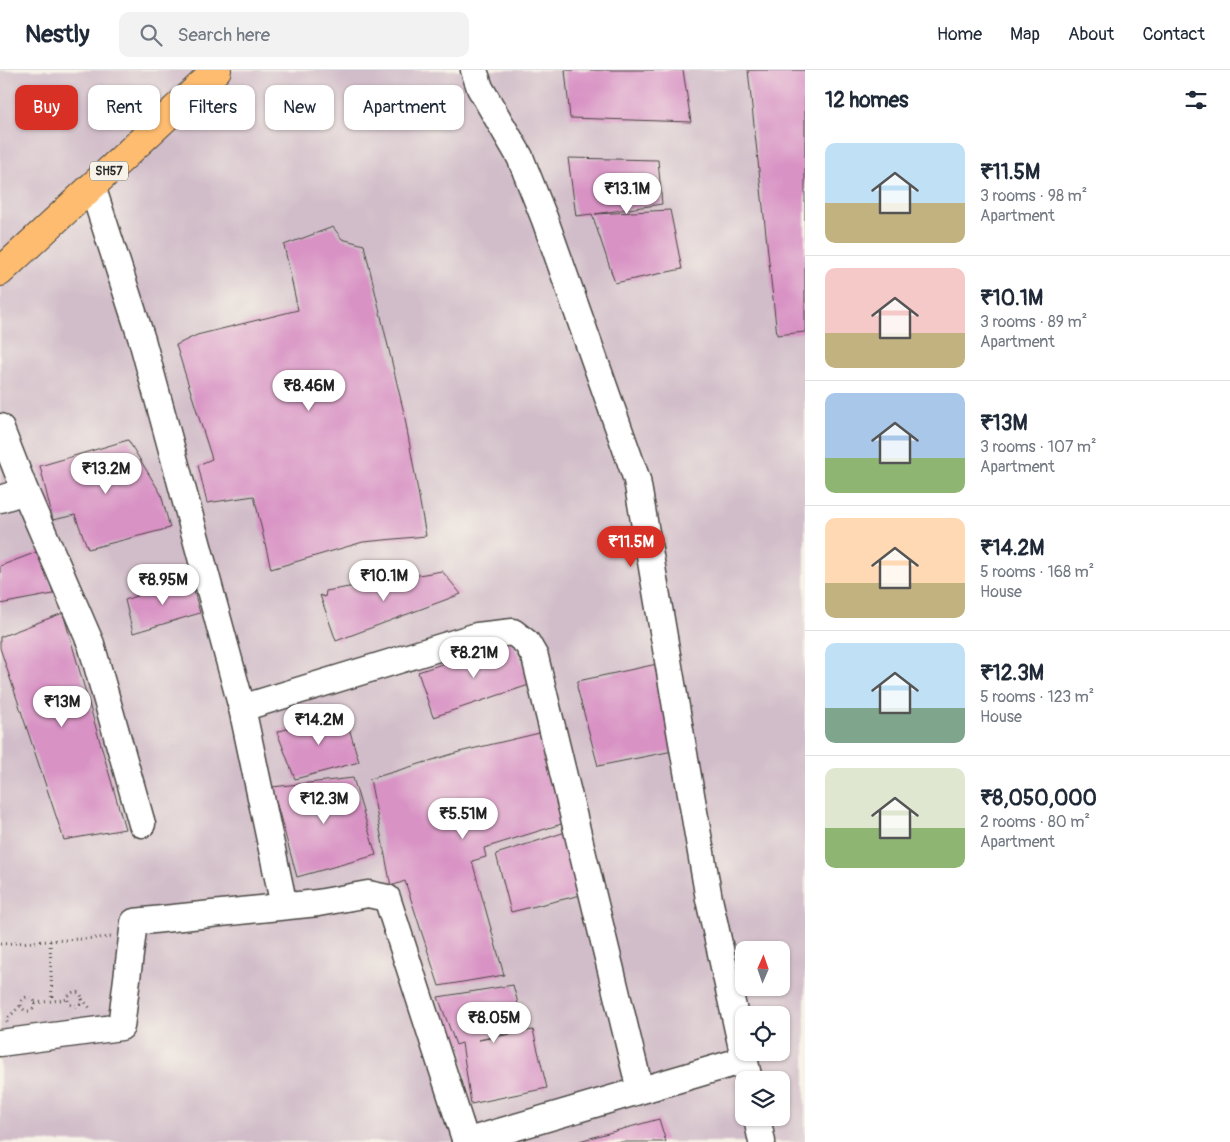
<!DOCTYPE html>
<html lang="en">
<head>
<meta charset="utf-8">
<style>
	body { margin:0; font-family:Pangolin,sans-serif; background:#f2f2f3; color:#1f2937; height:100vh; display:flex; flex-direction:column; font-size:19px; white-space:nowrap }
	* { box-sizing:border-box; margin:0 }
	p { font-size:16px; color:#747a83 }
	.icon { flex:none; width:28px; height:28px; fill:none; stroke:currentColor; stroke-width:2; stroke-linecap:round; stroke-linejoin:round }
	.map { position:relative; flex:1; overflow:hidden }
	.drawer { display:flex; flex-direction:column; background:#fff; width:425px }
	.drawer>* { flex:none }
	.hud { position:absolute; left:15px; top:15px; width:475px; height:45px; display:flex; gap:10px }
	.needle { width:32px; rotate:2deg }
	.tools { position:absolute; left:735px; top:871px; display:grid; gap:10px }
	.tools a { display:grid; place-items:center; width:55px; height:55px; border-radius:10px; background:#fff; box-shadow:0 1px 4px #0004; font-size:25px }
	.price { position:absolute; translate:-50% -42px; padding:0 11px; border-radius:18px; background:#fff; color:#222; font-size:16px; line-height:32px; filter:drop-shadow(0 1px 2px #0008) }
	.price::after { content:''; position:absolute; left:50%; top:30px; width:15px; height:11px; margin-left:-8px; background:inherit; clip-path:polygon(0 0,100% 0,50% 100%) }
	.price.on { background:#d93025; color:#fff }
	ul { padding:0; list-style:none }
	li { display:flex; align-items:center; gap:15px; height:125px; padding:0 20px }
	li+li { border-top:1px solid #e0e1e3 }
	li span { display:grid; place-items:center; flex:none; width:140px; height:100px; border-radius:10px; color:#555 }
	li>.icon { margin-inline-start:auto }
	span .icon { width:60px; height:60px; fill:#fffc; stroke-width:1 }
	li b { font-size:21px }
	h2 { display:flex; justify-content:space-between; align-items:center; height:60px; padding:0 20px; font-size:21px }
	.tag { padding:0 18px; border-radius:10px; background:#fff; box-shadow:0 1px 4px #0004; font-size:18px; line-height:45px }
	.tag.on { background:#d93025; color:#fff }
	header { display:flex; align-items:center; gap:30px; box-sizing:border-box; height:70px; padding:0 25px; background:#fff; border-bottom:1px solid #e0e1e3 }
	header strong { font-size:24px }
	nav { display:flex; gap:28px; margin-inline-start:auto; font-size:18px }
	.search { width:350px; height:45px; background:#f2f2f3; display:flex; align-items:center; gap:12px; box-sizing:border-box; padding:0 18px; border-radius:10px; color:#747a83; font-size:19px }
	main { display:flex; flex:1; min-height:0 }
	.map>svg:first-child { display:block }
	.industrial { fill:#d1bdc9; fill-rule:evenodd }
	.building { fill:#d892c4 }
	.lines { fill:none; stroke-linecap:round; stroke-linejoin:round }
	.minor-casing { stroke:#484642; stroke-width:29 }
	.major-casing { stroke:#484642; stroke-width:30 }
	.path { stroke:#484642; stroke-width:3; stroke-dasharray:1 4; stroke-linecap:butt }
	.minor { stroke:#fff; stroke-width:26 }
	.major { stroke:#fdbc70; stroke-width:28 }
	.labels { text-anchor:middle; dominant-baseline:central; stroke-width:4; stroke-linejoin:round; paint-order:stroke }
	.shield { fill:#f7f3e8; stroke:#686764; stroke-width:1 }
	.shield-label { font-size:12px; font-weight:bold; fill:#2b2b2b }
</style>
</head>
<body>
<header>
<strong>Nestly</strong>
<div class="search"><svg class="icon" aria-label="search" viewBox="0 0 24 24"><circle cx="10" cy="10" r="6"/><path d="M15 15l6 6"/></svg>Search here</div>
<nav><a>Home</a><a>Map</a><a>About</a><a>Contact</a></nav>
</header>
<main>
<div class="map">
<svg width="805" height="1072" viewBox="0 0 805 1072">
	<rect width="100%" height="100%" fill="#f7f3e8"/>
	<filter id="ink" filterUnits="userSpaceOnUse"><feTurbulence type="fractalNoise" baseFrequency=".02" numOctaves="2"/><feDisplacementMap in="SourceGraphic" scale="10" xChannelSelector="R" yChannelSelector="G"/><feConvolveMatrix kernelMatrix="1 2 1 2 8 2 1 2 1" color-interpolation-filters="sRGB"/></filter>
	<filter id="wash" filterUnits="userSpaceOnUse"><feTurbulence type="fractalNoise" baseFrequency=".0096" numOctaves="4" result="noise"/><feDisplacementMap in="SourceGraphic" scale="20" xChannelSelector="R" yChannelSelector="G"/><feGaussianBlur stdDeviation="1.12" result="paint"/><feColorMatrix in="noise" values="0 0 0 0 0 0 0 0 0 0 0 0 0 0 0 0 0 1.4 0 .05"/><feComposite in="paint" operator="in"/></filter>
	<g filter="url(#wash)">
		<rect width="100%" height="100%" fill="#ede1c2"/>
		<path class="industrial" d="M0,0H805V1072H0ZM744,880H781V918H744ZM744,945H781V982H744ZM744,1010H781V1048H744Z"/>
		<g id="blocks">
			<g class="building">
				<path d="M565,0H683L691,52L570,48Z"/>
				<path d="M748,0H805V262L777,265Z"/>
				<path d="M568,88L658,90L662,134L595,144L670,140L682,199L615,213L592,144L576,146Z"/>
				<path d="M333,157L342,169L364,175L404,343L426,466L363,472L271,499L254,426L207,433L198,395L212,389L176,275L197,265L298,240L284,175Z"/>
				<path d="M128,370L161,424L170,458L88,479L75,445L53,450L40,396Z"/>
				<path d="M42,480L53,524L0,534V496Z"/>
				<path d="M442,501L461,524L336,571L320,525L325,527L326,521Z"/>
				<path d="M190,507L200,543L133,563L125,530Z"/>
				<path d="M63,543L125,759L64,770L0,578V567Z"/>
				<path d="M511,571L532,614L433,647L418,602Z"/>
				<path d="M657,594L683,679L598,696L577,617L578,611Z"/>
				<path d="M344,641L359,692L295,709L277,662Z"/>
				<path d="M544,662L571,751L484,778L486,787L472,791L504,905L439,916L405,811L391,816L370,709L459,682Z"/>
				<path d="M353,708L376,785L297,807L272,717Z"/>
				<path d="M569,761L585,824L511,842L496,784Z"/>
				<path d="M513,915L525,959L479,970L533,960L547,1018L471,1034L462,973L456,975L438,927Z"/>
				<path d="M659,1049L666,1072H580L579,1071Z"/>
			</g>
		</g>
	</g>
	<g filter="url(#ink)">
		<use href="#blocks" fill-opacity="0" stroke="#484642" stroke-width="1"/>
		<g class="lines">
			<g class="minor-casing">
				<g id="minor">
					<path d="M474,0L480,18L520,87L545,150L637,410L709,829L749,1010"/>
					<path d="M92,116L142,270L242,638L284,836"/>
					<path d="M0,357L25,421L0,429"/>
					<path d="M25,421L91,574L142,754"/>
					<path d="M242,638L477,566L513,562L527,573L535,587L640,1020"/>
					<path d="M0,973L121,957L134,852L318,833L368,824L387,828L466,1072"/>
					<path d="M757,1048L762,1072"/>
					<path d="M465,1072L744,990"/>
				</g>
			</g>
			<g class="major-casing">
				<path id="major" d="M0,202L217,0"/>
			</g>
			<g class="path">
				<path d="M50,871L52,931"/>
				<path d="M0,874L112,867"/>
				<circle cx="75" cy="929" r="7"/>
				<circle cx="28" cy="934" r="7"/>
				<path d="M82,929L91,939"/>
				<path d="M35,933L69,929"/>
				<path d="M7,952L8,948L22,934"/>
			</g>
			<use href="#minor" class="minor"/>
			<use href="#major" class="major"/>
		</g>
	</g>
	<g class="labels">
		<rect class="shield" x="90" y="91.5" width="38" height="19" rx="4"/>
		<g class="shield-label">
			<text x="109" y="101">SH57</text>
		</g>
	</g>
</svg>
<div class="tools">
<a><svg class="needle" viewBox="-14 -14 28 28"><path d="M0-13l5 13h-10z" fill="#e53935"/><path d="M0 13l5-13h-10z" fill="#747a83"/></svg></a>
<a><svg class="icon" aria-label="locate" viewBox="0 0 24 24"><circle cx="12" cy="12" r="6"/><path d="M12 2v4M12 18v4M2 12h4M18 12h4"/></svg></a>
<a><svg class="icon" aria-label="layers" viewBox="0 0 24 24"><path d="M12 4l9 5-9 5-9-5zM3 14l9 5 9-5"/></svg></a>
</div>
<b class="price" style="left:627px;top:145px">₹13.1M</b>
<b class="price" style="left:309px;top:342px">₹8.46M</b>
<b class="price" style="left:106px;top:425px">₹13.2M</b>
<b class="price on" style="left:631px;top:498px">₹11.5M</b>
<b class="price" style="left:384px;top:532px">₹10.1M</b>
<b class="price" style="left:163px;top:536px">₹8.95M</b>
<b class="price" style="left:474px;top:609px">₹8.21M</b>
<b class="price" style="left:62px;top:658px">₹13M</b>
<b class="price" style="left:319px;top:676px">₹14.2M</b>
<b class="price" style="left:324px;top:755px">₹12.3M</b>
<b class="price" style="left:463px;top:770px">₹5.51M</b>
<b class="price" style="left:494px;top:974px">₹8.05M</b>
<div class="hud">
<a class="tag on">Buy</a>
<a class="tag">Rent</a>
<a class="tag">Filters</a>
<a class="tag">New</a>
<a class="tag">Apartment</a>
</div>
</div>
<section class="drawer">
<h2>12 homes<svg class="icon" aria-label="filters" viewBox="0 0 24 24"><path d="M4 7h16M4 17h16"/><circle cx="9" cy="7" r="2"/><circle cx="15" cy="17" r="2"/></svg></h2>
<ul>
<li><span style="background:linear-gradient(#bfe0f5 60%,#c2b280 0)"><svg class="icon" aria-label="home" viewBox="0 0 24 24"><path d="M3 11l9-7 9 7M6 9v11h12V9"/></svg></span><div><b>₹11.5M</b><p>3 rooms · 98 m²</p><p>Apartment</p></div></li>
<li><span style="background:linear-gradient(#f6c9c9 65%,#c2b280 0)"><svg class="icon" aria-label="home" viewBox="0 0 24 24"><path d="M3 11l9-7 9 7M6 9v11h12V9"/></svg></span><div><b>₹10.1M</b><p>3 rooms · 89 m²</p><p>Apartment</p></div></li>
<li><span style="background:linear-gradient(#a9c7e8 65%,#8fb573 0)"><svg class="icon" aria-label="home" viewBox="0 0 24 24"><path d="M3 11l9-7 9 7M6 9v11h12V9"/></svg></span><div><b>₹13M</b><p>3 rooms · 107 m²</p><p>Apartment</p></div></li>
<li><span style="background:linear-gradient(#ffd9b3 65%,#c2b280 0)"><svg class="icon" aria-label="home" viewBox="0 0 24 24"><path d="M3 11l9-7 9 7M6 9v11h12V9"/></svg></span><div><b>₹14.2M</b><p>5 rooms · 168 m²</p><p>House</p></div></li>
<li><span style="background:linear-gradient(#bfe0f5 65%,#7fa58c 0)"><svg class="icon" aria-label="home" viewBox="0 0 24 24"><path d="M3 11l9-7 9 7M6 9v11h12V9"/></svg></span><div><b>₹12.3M</b><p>5 rooms · 123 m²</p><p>House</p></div></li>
<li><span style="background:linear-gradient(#dfe7d0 60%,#8fb573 0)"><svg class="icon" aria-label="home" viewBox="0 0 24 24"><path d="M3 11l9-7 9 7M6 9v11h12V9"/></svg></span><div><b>₹8,050,000</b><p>2 rooms · 80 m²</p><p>Apartment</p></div></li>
</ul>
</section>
</main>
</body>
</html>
